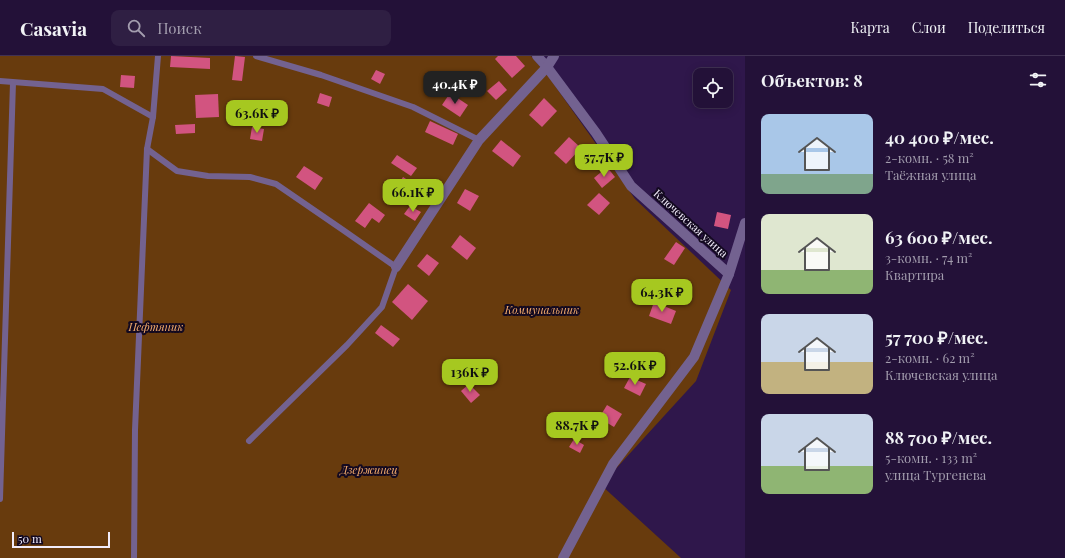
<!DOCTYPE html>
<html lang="ru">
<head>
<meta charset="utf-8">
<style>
	body { margin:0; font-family:"Playfair Display",serif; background:#2f1f43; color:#f1f3f6; height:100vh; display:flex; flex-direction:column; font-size:15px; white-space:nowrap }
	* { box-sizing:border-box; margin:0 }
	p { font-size:13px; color:#a39dae }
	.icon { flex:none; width:22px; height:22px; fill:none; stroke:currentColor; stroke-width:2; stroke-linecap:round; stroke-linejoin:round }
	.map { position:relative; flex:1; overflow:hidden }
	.panel { display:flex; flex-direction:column; background:#231138; width:320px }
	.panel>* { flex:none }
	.tools { position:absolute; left:693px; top:12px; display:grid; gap:8px }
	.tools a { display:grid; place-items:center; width:40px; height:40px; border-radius:8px; background:#231138; box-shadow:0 2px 10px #0003,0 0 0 1px #403153; font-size:20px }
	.scale { position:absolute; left:12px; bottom:10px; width:98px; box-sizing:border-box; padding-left:4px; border:2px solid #f1ecfa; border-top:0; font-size:11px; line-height:14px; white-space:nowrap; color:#f1ecfa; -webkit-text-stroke:3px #130920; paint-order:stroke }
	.price { position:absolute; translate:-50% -34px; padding:0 9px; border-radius:8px; background:#a6c820; color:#111; font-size:13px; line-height:26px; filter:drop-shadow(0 1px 2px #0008) }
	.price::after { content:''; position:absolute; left:50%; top:24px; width:12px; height:9px; margin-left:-6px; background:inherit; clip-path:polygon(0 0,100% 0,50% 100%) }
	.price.current { background:#222; color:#fff }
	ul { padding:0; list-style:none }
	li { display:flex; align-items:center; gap:12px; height:100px; padding:0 16px }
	li span { display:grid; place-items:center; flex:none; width:112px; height:80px; border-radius:8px; color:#555 }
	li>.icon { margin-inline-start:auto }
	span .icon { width:48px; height:48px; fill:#fffc; stroke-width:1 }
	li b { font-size:17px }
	h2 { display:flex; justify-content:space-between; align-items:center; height:48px; padding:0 16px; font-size:17px }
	header { display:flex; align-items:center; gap:24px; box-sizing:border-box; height:56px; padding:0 20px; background:#231138; border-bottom:1px solid #403153 }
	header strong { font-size:19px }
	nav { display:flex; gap:22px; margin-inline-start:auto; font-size:14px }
	.search { width:280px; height:36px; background:#2f1f43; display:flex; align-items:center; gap:10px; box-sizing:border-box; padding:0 14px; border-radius:8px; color:#a39dae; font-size:15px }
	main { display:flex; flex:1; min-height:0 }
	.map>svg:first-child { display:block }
	.green { fill:#683b0d }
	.building { fill:#d25480 }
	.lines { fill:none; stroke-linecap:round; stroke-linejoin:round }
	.service { stroke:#736290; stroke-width:6 }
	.minor { stroke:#736290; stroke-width:10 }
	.labels { text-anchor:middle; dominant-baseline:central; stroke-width:4; stroke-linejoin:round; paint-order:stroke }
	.street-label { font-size:11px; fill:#f1ecfa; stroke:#130920 }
	.park-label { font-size:11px; font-style:italic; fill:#f4ac6d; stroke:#130920 }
</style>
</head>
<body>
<header>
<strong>Casavia</strong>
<div class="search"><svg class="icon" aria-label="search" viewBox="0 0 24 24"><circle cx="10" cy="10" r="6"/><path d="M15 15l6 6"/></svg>Поиск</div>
<nav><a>Карта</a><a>Слои</a><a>Поделиться</a></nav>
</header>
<main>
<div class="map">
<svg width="745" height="502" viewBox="0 0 745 502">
	<rect width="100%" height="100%" fill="#2f174b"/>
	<path class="green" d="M0,0H531L548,20L635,143L731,234L696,325L601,429L681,502H0Z"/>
	<g class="building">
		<path d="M171,0L210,2V13L170,11Z"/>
		<path d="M235,0L245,1L242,25L232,24Z"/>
		<path d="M498,0H516L525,10L512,22L495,3Z"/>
		<path d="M376,14L385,18L380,28L371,23Z"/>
		<path d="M121,19L135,20L134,32L120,31Z"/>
		<path d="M499,25L507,34L496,44L487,35Z"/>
		<path d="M320,37L332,41L329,51L317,47Z"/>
		<path d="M450,37L468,49L460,61L442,49Z"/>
		<path d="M218,38L219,61L196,62L195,39Z"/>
		<path d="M544,42L557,55L542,71L529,59Z"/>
		<path d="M430,65L458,78L453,89L425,76Z"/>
		<path d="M195,68V77L176,78L175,69Z"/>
		<path d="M252,71L264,73L262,85L250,83Z"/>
		<path d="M569,81L581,92L566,108L554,97Z"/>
		<path d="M501,84L521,100L513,111L492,95Z"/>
		<path d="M598,94L606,106L593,113L586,102Z"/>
		<path d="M397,99L417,112L411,120L391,107Z"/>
		<path d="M304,110L323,122L315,134L296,121Z"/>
		<path d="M607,111L615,121L602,132L594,122Z"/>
		<path d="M403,121L423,134L416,145L396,132Z"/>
		<path d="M465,133L479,140L470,155L457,147Z"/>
		<path d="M599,137L610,147L599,159L587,149Z"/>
		<path d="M369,147L385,159L379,167L372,162L365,172L355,165Z"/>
		<path d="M410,150L421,156L415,165L404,158Z"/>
		<path d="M717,156L731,159L728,173L714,170Z"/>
		<path d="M460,179L476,192L467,204L451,191Z"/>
		<path d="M676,186L685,192L674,209L664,203Z"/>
		<path d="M427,198L439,207L429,220L417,210Z"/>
		<path d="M408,228L428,245L412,264L392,246Z"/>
		<path d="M654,246L676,255L671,268L649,260Z"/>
		<path d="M381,269L400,283L393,291L375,277Z"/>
		<path d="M630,321L646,328L640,340L624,332Z"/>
		<path d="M469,328L480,339L471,347L461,335Z"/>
		<path d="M607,349L622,358L614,371L599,362Z"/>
		<path d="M574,383L584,389L580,397L569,391Z"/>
	</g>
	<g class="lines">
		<g class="service">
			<path d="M256,0L321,19L413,51L479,84"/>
			<path d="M0,25L103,33L153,61"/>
			<path d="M147,93L177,115L208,120L250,121L276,128L343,174L396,211L382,251L347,289L249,385"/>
			<path d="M0,443L13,27"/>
			<path d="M134,502L135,374L147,93L153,61L158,0"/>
		</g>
		<g class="minor">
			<path d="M537,0L547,11L596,77L631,130L729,218"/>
			<path d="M396,211L479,84L547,11L554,0"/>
			<path d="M563,502L613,408L694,301L729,218L745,167"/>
		</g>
	</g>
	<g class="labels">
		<g class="street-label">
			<text transform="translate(691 167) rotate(42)">Ключевская улица</text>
		</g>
		<g class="park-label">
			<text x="542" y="253">Коммунальник</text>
			<text x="156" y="270">Нефтяник</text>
			<text x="369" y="413">Дзержинец</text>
		</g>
	</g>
</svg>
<div class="tools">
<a><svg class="icon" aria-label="locate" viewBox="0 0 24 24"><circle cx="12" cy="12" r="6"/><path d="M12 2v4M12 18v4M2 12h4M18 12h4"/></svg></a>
</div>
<div class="scale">50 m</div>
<b class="price current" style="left:455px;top:49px">40.4K ₽</b>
<b class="price" style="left:257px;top:78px">63.6K ₽</b>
<b class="price" style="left:604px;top:122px">57.7K ₽</b>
<b class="price" style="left:413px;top:157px">66.1K ₽</b>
<b class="price" style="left:662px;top:257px">64.3K ₽</b>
<b class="price" style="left:635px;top:330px">52.6K ₽</b>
<b class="price" style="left:470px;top:337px">136K ₽</b>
<b class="price" style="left:577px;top:390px">88.7K ₽</b>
</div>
<section class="panel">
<h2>Объектов: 8<svg class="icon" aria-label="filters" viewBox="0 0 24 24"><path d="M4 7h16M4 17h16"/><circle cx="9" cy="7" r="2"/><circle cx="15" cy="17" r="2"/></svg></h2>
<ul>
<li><span style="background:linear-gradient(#a9c7e8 75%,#7fa58c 0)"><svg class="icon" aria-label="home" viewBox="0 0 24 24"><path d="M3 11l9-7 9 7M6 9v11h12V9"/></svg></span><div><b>40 400 ₽/мес.</b><p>2-комн. · 58 m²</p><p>Таёжная улица</p></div></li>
<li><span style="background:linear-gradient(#dfe7d0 70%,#8fb573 0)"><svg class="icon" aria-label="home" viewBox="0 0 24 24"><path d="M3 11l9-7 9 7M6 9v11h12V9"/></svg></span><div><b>63 600 ₽/мес.</b><p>3-комн. · 74 m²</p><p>Квартира</p></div></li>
<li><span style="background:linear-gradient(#c9d6e8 60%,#c2b280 0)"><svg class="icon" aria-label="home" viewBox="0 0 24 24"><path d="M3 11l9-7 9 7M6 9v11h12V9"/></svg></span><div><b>57 700 ₽/мес.</b><p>2-комн. · 62 m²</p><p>Ключевская улица</p></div></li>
<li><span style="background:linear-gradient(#c9d6e8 65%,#8fb573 0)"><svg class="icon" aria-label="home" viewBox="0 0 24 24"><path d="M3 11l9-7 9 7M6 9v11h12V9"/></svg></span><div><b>88 700 ₽/мес.</b><p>5-комн. · 133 m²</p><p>улица Тургенева</p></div></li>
</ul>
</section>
</main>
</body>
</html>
